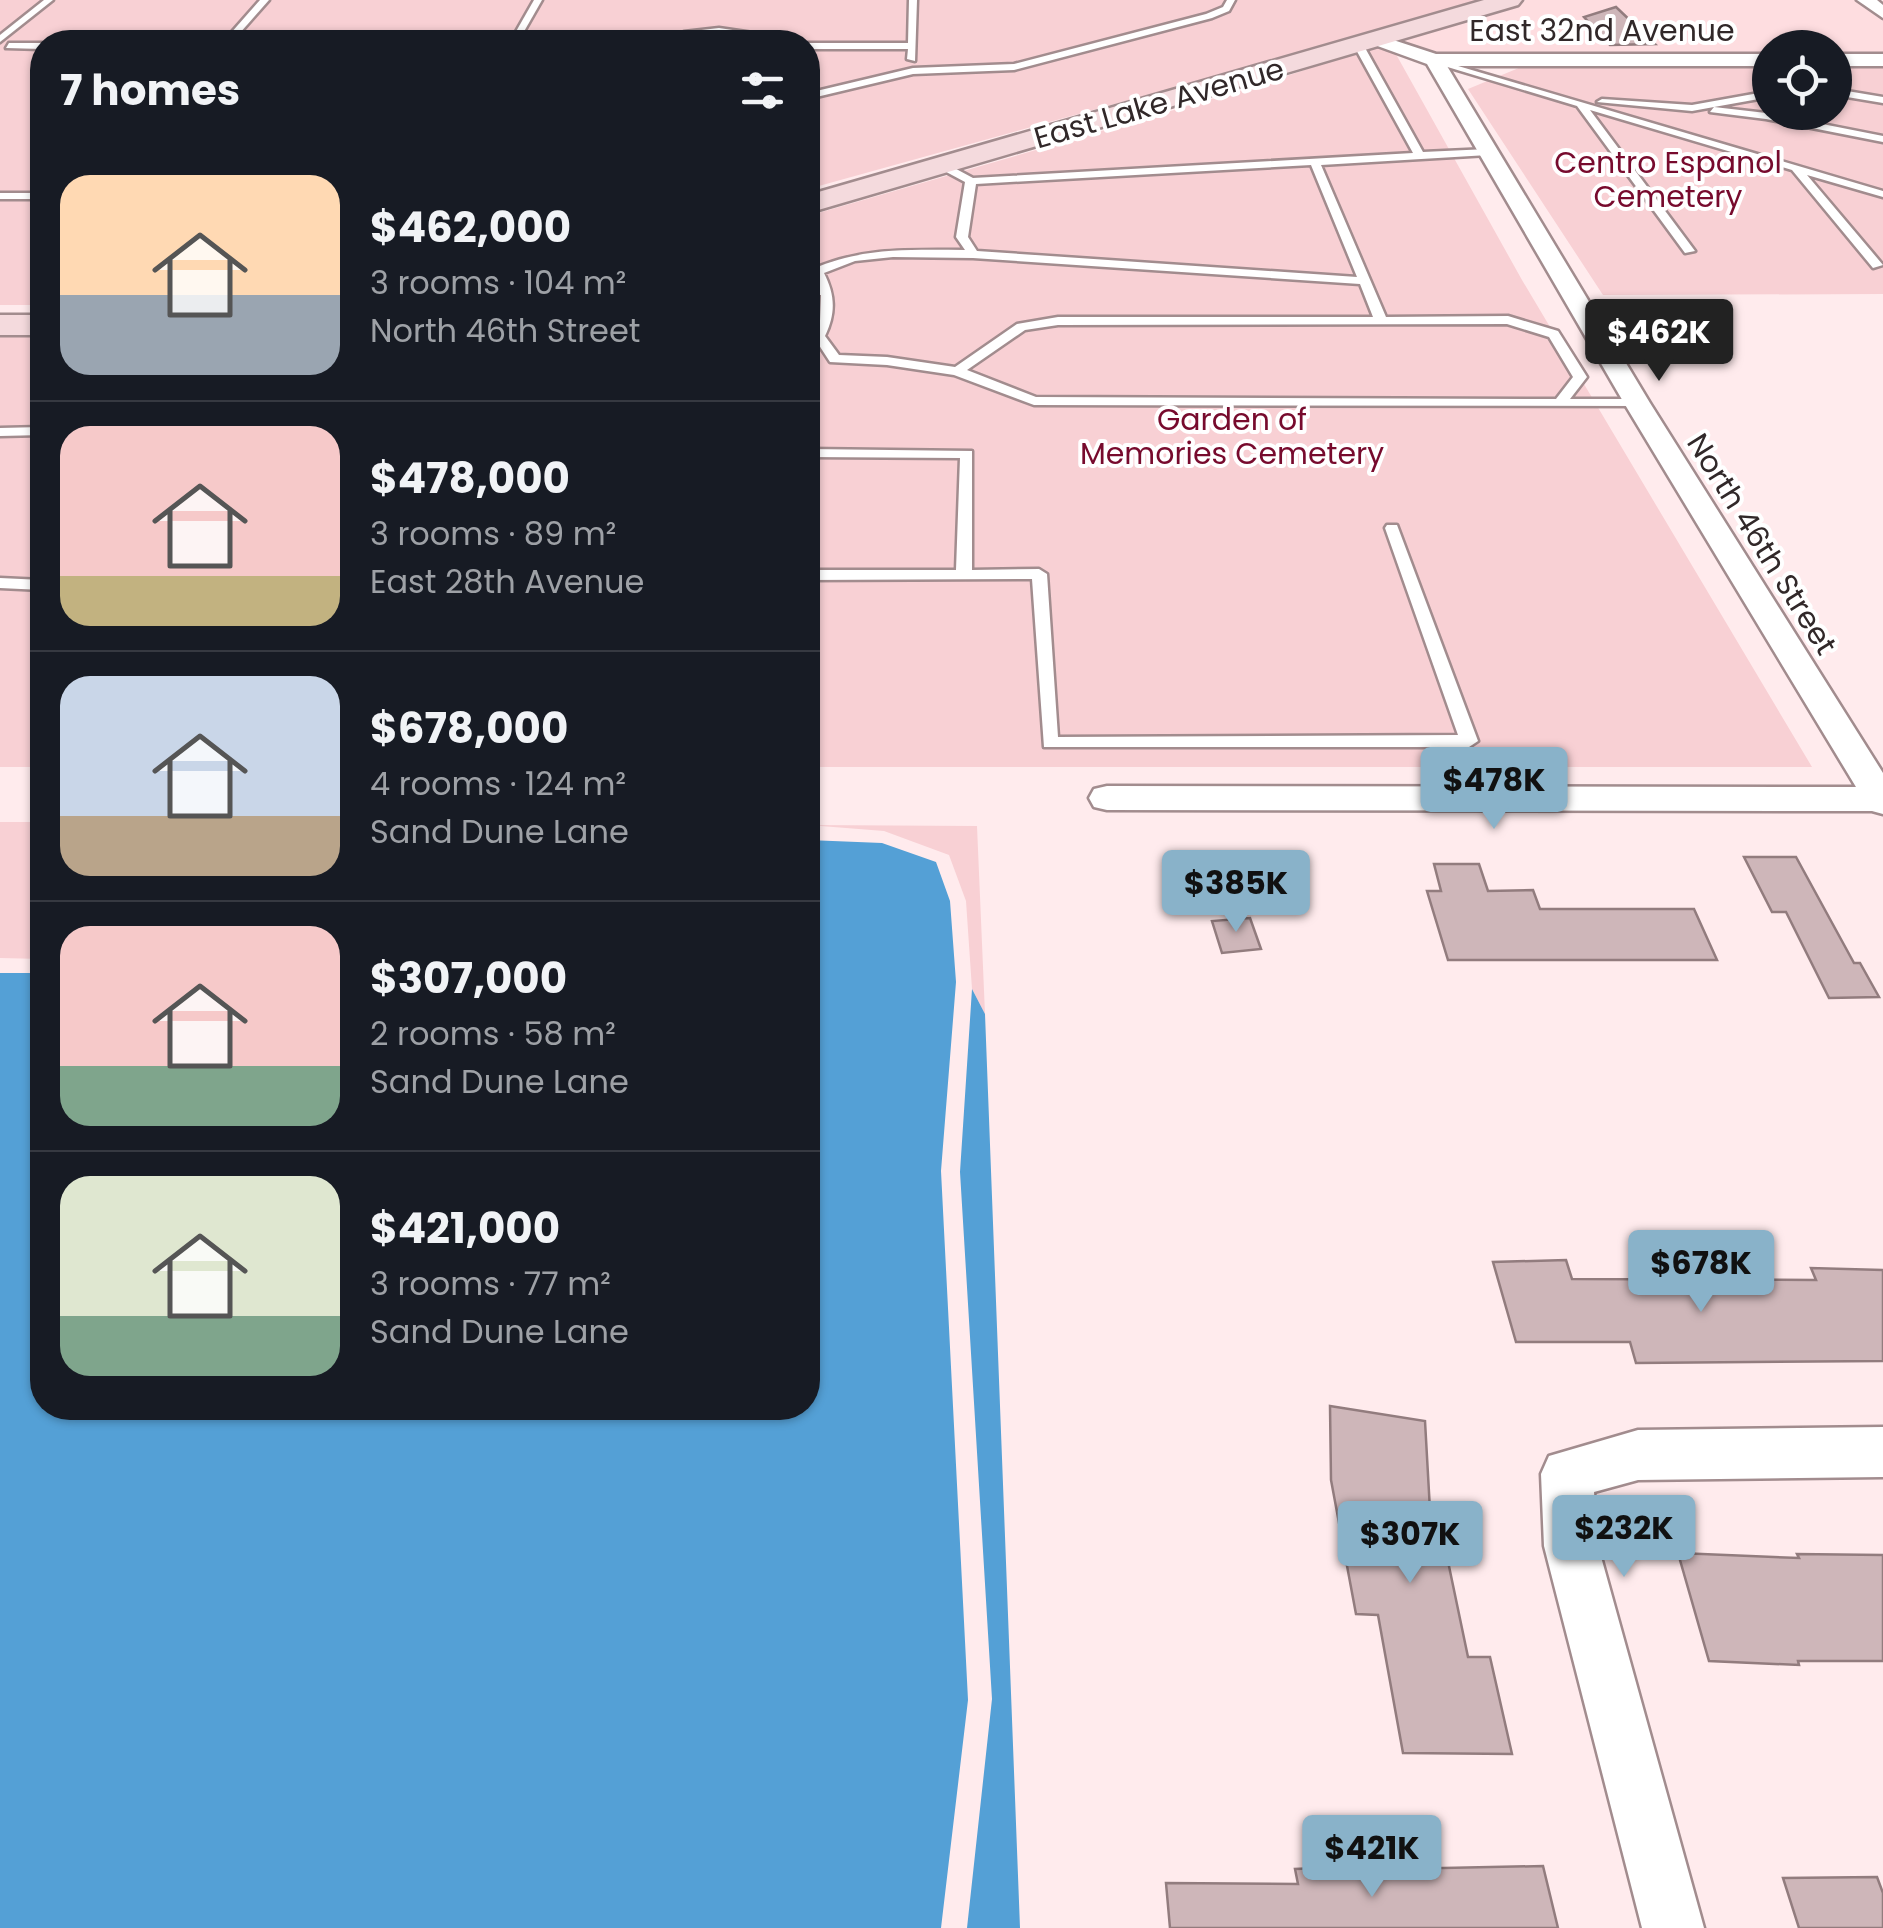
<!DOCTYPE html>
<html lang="en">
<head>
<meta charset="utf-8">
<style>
	body { margin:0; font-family:Poppins,sans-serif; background:#242831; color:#f1f3f6; height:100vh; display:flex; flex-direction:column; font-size:38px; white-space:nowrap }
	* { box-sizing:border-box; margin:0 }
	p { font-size:32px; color:#9ea1a6 }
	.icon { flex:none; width:55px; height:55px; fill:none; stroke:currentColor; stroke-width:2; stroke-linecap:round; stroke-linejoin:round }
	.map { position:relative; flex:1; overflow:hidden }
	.details { position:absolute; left:30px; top:30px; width:790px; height:1390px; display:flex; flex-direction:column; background:#171b24; border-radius:40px; box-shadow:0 2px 8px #0004 }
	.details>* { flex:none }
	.tools { position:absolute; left:1752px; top:30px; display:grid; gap:20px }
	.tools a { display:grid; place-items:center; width:100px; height:100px; border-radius:50%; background:#171b24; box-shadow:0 2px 8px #0004; font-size:50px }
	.price { position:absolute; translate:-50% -85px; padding:0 22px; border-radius:10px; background:#89b2c9; color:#111; font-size:32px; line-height:65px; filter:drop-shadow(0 2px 5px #0008) }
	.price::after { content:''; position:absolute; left:50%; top:60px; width:30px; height:22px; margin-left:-15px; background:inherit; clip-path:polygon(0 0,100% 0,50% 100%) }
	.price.selected { background:#222; color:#fff }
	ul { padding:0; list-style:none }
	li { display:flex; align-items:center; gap:30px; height:250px; padding:0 30px }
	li+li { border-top:2px solid #363941 }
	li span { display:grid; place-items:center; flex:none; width:280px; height:200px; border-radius:30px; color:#555 }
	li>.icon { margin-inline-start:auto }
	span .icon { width:120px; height:120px; fill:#fffc; stroke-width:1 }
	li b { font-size:42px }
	h2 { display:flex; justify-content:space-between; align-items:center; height:120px; padding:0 30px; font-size:42px }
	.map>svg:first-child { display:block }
	.built { fill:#fedde0 }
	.green { fill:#f8d0d4 }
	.water { fill:#54a0d6 }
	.building { fill:#ceb6b9; stroke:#927c7e; stroke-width:2.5 }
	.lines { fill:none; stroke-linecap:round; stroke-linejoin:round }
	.lane-casing { stroke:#a28c8e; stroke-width:5 }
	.street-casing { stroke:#a28c8e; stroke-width:5 }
	.secondary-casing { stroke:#a28c8e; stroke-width:5 }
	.lane { fill:#fff; fill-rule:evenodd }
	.street { fill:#fff; fill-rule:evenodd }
	.secondary { fill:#f4dadd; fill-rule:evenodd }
	.labels { text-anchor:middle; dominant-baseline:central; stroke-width:8; stroke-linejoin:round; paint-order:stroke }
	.far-street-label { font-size:30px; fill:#312829; stroke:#fff }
	.far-park-label { font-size:30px; fill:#770a2d; stroke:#fff }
</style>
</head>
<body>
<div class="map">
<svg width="1883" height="1928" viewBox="0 0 1883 1928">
	<rect width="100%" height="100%" fill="#ffebed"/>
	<path class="built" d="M1526,0H1857L1883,20V57H1835V48H1770V57L1436,56L1391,41Z"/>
	<g class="green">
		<path d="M0,0H1490L808,189V42H42V305H0Z"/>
		<path d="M1383,44L1397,56L1522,280L1812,767H808V216L1250,88Z"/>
		<path d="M1533,62L1770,65V112H1835V66H1883V294L1603,295L1468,89Z"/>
		<rect x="0" y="334" width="42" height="433"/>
		<path d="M0,822H42V959L0,958Z"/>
		<path d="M808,825L977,826L985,1014L972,989L966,901L949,855L884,831Z"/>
	</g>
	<g class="water">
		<path d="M808,840L882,843L936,862L950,901L956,982L941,1171L968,1700L941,1928H0V973H42V1408H808Z"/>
		<path d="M972,989L985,1014L1020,1928H967L992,1699L960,1172Z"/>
	</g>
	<g class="building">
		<path d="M1616,7L1655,44L1610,45L1584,17Z"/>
		<path d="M1744,857H1796L1854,963H1860L1879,997L1829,998L1786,912H1772Z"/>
		<path d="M1434,864H1479L1488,891L1533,890L1540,909H1694L1717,960H1448L1427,891H1441Z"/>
		<path d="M1250,918L1261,949L1222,953L1212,921Z"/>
		<path d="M1566,1260L1572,1279L1816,1280L1811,1268L1883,1270V1361L1636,1363L1630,1342H1516L1493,1262Z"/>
		<path d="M1330,1406L1425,1421L1431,1528H1441L1468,1657H1490L1512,1754L1403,1753L1378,1615L1356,1614L1331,1480Z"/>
		<path d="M1678,1553L1799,1558L1797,1554L1883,1555V1661H1798L1799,1665L1709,1661Z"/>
		<path d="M1395,1865L1396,1869L1543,1866L1558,1928H1170L1166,1883L1298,1884L1295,1869Z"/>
		<path d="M1877,1877L1883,1893V1928H1799L1783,1878Z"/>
	</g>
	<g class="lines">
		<g class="lane-casing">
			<g id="lane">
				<path d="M44,0H53L0,42V35Z"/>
				<path d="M260,0H269L232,42H223Z"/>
				<path d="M534,0H542L518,42H510Z"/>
				<path d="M909,0H917L915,61L907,59L908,49H808V43H908Z"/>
				<path d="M1227,0H1235L1229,11L1212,18L1014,70L913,74L808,99V93L913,68L1014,64L1206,14L1223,7Z"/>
				<path d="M719,28L753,33L758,42H749L746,37L708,33L675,42H664L684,32Z"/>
				<path d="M9,43H42V49L6,48Z"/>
				<path d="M1359,43L1364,46L1423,152L1488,149L1493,152L1488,155L1321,165L1386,317L1508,316L1558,331L1587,377L1570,399H1637L1644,403L1642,406L1034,405L954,375L887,365L830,362L813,336L820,321L821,295H808V287L819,288L813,269C862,247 912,250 965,250L956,237L965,182L937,167V163H945L973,178L1413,153L1354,46ZM1311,165L1357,277L977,251L968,237L976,184ZM893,257L973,258L1360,284L1373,317H1058L1017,324L955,367L887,357L839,355L825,336C836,313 835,295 824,273L855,261ZM1507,324L1549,337L1573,377L1556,399L1036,397L967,370L1025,330L1058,325Z"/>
				<path d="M1431,58L1883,191V197L1807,175L1883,265L1873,268L1792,170L1590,110L1695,251L1685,253L1577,106L1431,62Z"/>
				<path d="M1835,89L1883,97V103L1835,95Z"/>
				<path d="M1770,91V97L1714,107L1766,113L1883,136V142L1766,119L1710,112L1714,107L1692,111L1597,102L1602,99L1692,105Z"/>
				<rect x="0" y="193" width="42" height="6"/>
				<path d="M42,427V435L0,436V428Z"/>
				<path d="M808,449L972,451V570L1039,569L1047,574L1058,737L1458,735L1385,528L1387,525H1397L1478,741L1469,747H1044L1032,579L808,580V570H956L960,458L808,457Z"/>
				<path d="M0,578L42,580V590L0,588Z"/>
			</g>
		</g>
		<g class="street-casing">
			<g id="street">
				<path d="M1857,0H1877L1883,5V18Z"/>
				<path d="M1378,35L1436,54H1770V66H1447L1650,403L1883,773V814L1872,811L1107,810L1094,807L1089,798L1094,789L1107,786L1856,787L1624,403L1427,64L1372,44L1369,40Z"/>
				<rect x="1835" y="54" width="48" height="12"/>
				<path d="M1883,1427V1477L1638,1480L1594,1492L1598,1546L1704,1928H1642L1544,1546L1541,1474L1549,1456L1638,1430Z"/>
			</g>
		</g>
		<g class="secondary-casing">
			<g id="secondary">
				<path d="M1484,0H1522L1518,5L808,213V195Z"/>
				<rect x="0" y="315" width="42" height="20"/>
			</g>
		</g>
		<use href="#lane" class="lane"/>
		<use href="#street" class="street"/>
		<use href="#secondary" class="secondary"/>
	</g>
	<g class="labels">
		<g class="far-street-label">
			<text x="1602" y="30">East 32nd Avenue</text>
			<text transform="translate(1159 103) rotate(-16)">East Lake Avenue</text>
			<text transform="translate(1762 544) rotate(58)">North 46th Street</text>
		</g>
		<g class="far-park-label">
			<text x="1668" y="162">Centro Espanol<tspan x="1668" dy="34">Cemetery</tspan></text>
			<text x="1232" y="419">Garden of<tspan x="1232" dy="34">Memories Cemetery</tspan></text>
		</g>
	</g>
</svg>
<div class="tools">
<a><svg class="icon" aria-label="locate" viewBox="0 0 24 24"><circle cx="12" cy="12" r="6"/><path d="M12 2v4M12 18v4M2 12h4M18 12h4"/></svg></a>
</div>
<b class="price selected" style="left:1659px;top:384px">$462K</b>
<b class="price" style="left:1494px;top:832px">$478K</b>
<b class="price" style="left:1236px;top:935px">$385K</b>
<b class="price" style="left:1701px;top:1315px">$678K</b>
<b class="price" style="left:1624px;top:1580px">$232K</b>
<b class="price" style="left:1410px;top:1586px">$307K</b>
<b class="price" style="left:1372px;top:1900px">$421K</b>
<section class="details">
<h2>7 homes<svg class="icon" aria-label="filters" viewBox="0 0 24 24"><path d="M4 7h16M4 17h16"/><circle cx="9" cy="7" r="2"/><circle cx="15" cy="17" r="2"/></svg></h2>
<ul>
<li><span style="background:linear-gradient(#ffd9b3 60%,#9aa5b1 0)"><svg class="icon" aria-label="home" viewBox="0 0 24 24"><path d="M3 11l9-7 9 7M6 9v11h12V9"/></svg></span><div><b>$462,000</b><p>3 rooms · 104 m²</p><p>North 46th Street</p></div></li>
<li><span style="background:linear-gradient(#f6c9c9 75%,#c2b280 0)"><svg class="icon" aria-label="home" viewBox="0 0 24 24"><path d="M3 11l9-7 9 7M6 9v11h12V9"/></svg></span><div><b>$478,000</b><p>3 rooms · 89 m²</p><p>East 28th Avenue</p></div></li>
<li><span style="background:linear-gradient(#c9d6e8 70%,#b9a48a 0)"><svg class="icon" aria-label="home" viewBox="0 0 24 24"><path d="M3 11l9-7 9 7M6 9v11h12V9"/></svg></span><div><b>$678,000</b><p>4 rooms · 124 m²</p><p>Sand Dune Lane</p></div></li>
<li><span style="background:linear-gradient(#f6c9c9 70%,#7fa58c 0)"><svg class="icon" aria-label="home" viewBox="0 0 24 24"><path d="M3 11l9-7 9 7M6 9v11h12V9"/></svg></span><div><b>$307,000</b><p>2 rooms · 58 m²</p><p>Sand Dune Lane</p></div></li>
<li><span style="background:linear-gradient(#dfe7d0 70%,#7fa58c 0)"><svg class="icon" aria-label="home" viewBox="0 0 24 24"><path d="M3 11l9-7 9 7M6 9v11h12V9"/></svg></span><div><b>$421,000</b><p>3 rooms · 77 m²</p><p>Sand Dune Lane</p></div></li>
</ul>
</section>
</div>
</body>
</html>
